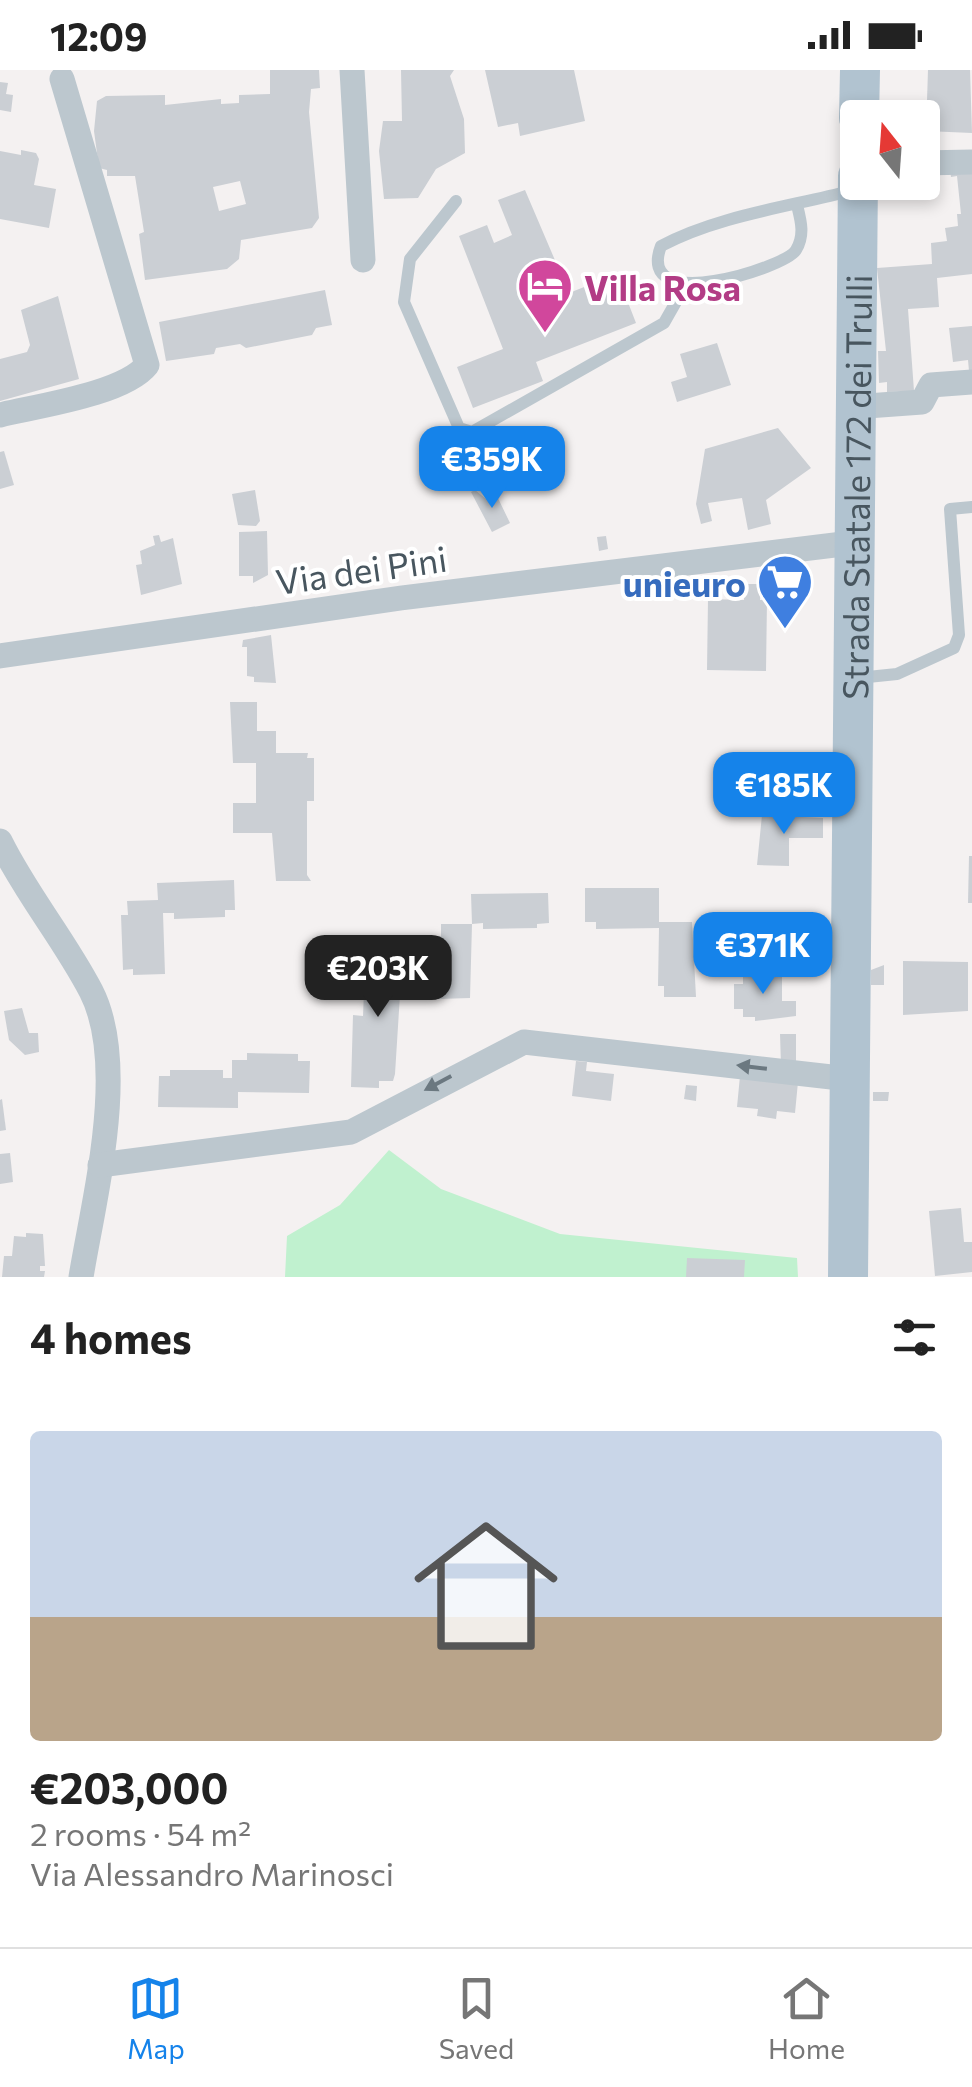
<!DOCTYPE html>
<html lang="en">
<head>
<meta charset="utf-8">
<style>
	body { margin:0; font-family:Commissioner,sans-serif; background:#f6f6f6; color:#222; height:100vh; display:flex; flex-direction:column; font-size:38px; white-space:nowrap }
	* { box-sizing:border-box; margin:0 }
	p { font-size:32px; color:#767676 }
	.icon { flex:none; width:55px; height:55px; fill:none; stroke:currentColor; stroke-width:2; stroke-linecap:round; stroke-linejoin:round }
	.map { position:relative; height:1207px; overflow:hidden }
	.side { display:flex; flex-direction:column; background:#fff; flex:1 }
	.side>* { flex:none }
	.needle { width:65px; rotate:343deg }
	.tools { position:absolute; left:840px; top:30px; display:grid; gap:20px }
	.tools a { display:grid; place-items:center; width:100px; height:100px; border-radius:10px; background:#fff; box-shadow:0 5px 15px #0003; font-size:50px }
	.price { position:absolute; translate:-50% -85px; padding:0 22px; border-radius:20px; background:#1583ea; color:#fff; font-size:32px; line-height:65px; filter:drop-shadow(0 2px 5px #0008) }
	.price::after { content:''; position:absolute; left:50%; top:60px; width:30px; height:22px; margin-left:-15px; background:inherit; clip-path:polygon(0 0,100% 0,50% 100%) }
	.price.current { background:#222; color:#fff }
	ul { padding:0; list-style:none }
	li { display:grid; align-content:center; gap:20px; height:530px; padding:0 30px }
	li span { display:grid; place-items:center; height:310px; border-radius:10px; color:#555 }
	li>.icon { margin-inline-start:auto }
	span .icon { width:180px; height:180px; fill:#fffc; stroke-width:1 }
	li b { font-size:42px }
	h2 { display:flex; justify-content:space-between; align-items:center; height:120px; padding:0 30px; font-size:42px }
	.status { display:flex; justify-content:space-between; align-items:center; height:70px; padding:0 50px; background:#fff; direction:ltr }
	.status svg { height:28px; fill:currentColor }
	.tabs { display:flex; justify-content:space-around; align-items:center; height:140px; border-top:2px solid #e0e0e0; background:#fff; font-size:28px; color:#767676 }
	.tabs a { display:grid; justify-items:center; gap:5px }
	.tabs .current { color:#1583ea }
	.map>svg:first-child { display:block }
	.green { fill:#c0f1cf }
	.building { fill:#cbcfd4; fill-rule:evenodd }
	.lines { fill:none; stroke-linecap:round; stroke-linejoin:round }
	.lane { stroke:#bcc7ce; stroke-width:12 }
	.street { stroke:#bcc7ce; stroke-width:25 }
	.primary { stroke:#b1c3d0; stroke-width:40 }
	.oneway { fill:#6b7880 }
	.labels { text-anchor:middle; dominant-baseline:central; stroke-width:8; stroke-linejoin:round; paint-order:stroke }
	.hotel-label { font-size:35px; font-weight:bold; fill:#b23c85; stroke:#fff; text-anchor:start }
	.street-label { font-size:35px; fill:#48565f; stroke:#fff }
	.shop-label { font-size:35px; font-weight:bold; fill:#366cbe; stroke:#fff; text-anchor:end }
</style>
</head>
<body>
<div class="status"><b>12:09</b><svg viewBox="0 0 49 12"><path d="M0 12V9h3v3zM5 12V6h3v6zM10 12V3h3v9zM15 12V0h3v12zM26 1h20v11H26zM47 4h2v5h-2z"/></svg></div>
<div class="map">
<svg width="972" height="1207" viewBox="0 0 972 1207">
	<rect width="100%" height="100%" fill="#f4f1f1"/>
	<path class="green" d="M389,1080L441,1119L560,1164L797,1188L798,1207H285L287,1166L340,1135Z"/>
	<g class="building">
		<path d="M270,0H319L320,18L311,19L309,42L319,148L312,158L241,170L239,189L227,199L145,210L139,164L144,162L135,106H107V100L99,98L94,61L97,31L106,26L165,25V35L221,29V34L239,33V25L270,24ZM240,111L246,134L219,141L213,117Z"/>
		<path d="M401,0H454L450,6L464,49L465,83L436,99L418,128L384,129L379,81L383,51H402Z"/>
		<path d="M485,0H574L585,51L520,66L518,53L498,57Z"/>
		<path d="M928,0H970L972,63L926,61Z"/>
		<path d="M0,12L8,13L6,24L13,25L11,42L0,40Z"/>
		<path d="M21,80L36,83L39,89L34,115L56,119L49,158L0,149V81L21,85Z"/>
		<path d="M950,99H972V204L937,208L939,237L908,239L914,321L887,322V312L879,313L878,281H886L877,198L932,194L931,173L947,171L945,158L958,156L957,144H961L957,106L951,107Z"/>
		<path d="M525,120L569,223L617,204L636,253L536,292L543,311L473,338L457,297L503,279L459,166L487,155L494,173L512,165L498,130Z"/>
		<path d="M325,220L332,255L316,258L312,265L246,278L240,274L216,278L214,284L166,291L159,252Z"/>
		<path d="M58,226L79,309L0,331V289L27,282L30,275L21,240Z"/>
		<path d="M972,256V301H969L968,290L953,292L949,258Z"/>
		<path d="M717,273L731,315L677,332L671,312L687,307L680,284Z"/>
		<path d="M778,358L811,398L766,430L771,454L748,460L742,428L708,433L712,451L701,454L696,434L705,379Z"/>
		<path d="M4,381L14,415L0,419V382Z"/>
		<circle cx="501" cy="408" r="8"/>
		<path d="M255,420L260,451L256,456L238,455L232,424Z"/>
		<path d="M475,420L486,429L496,424L510,453L492,462L471,422Z"/>
		<path d="M267,461L268,505L253,513V506H239V462Z"/>
		<path d="M159,465L161,472L173,468L182,514L141,525L136,495L142,494L140,481L155,475L153,466Z"/>
		<path d="M606,466L608,479L599,481L597,467Z"/>
		<path d="M744,514H760V530H767L766,601L707,600L708,529L744,530Z"/>
		<path d="M271,565L276,613L254,612V607L247,606V577H242L243,570Z"/>
		<path d="M230,632H257V661H276V683H308L307,688H314V731H307V805L311,811H276L272,763H233V733H256V693H233Z"/>
		<path d="M762,745L823,748V768H789V796L757,795Z"/>
		<path d="M969,786H972V833H968Z"/>
		<path d="M234,810L235,840H225V847L174,849V843H163L165,904L133,905V899L123,900L121,845H128L127,831L158,830L157,813Z"/>
		<path d="M585,818H659V852H692L696,927H664V916H658L659,858L596,859V852H585Z"/>
		<path d="M548,823L549,853L537,854V858L483,859V853L472,854L471,824Z"/>
		<path d="M441,854H472L470,928L438,929L437,866H441Z"/>
		<path d="M372,876L403,877L395,1004L393,1011H379V1018L351,1017L353,945L363,946L365,896H371Z"/>
		<path d="M903,891L968,892V941L903,945Z"/>
		<path d="M884,895V915H871V900Z"/>
		<path d="M782,901V931H796V946L755,951V947H743V939H734V914H743V903Z"/>
		<path d="M22,938L29,963H38L39,982L25,985L9,970L4,941Z"/>
		<path d="M780,964H796V997L781,996Z"/>
		<path d="M247,983L298,984V991H310L309,1023L238,1022V1038L158,1037L159,1006H170V1000H223V1008H232V990H247Z"/>
		<path d="M576,991L587,992L586,1001L614,1004L611,1031L572,1026Z"/>
		<path d="M740,1006L798,1012L795,1043L777,1041L776,1049L757,1046L758,1039L737,1037Z"/>
		<path d="M686,1015L697,1016L696,1031L684,1029Z"/>
		<path d="M873,1022H889L888,1031H873Z"/>
		<path d="M2,1029L6,1060L0,1061V1030Z"/>
		<path d="M10,1083L13,1112L0,1114V1084Z"/>
		<path d="M961,1138L964,1172H972V1202L935,1206L929,1141Z"/>
		<path d="M26,1163L43,1164L45,1196H40V1201H45L44,1207H2L4,1186H12L14,1166L26,1167Z"/>
		<path d="M687,1188L745,1190L744,1207H686Z"/>
	</g>
	<g class="lines">
		<g class="lane">
			<path d="M456,131L410,189L404,232L459,358L472,362L664,253L685,216"/>
			<path d="M797,135C801,151 805,165 796,180C785,198 634,246 661,176C717,146 788,137 850,121"/>
			<path d="M858,608L897,604L954,578L959,565L950,439L972,437"/>
		</g>
		<g class="street">
			<path d="M352,0L363,190"/>
			<path d="M922,93L972,92"/>
			<path d="M853,337L922,332L931,315L972,312"/>
			<path d="M0,345C37,336 124,324 147,295L62,9"/>
			<path d="M0,586L401,528L851,473"/>
			<path d="M0,771C26,824 64,869 91,921C129,995 94,1128 81,1207"/>
			<path d="M100,1095L351,1062L524,972L849,1009"/>
		</g>
		<g class="primary">
			<path d="M859,48L860,0"/>
			<path id="s1" d="M848,1207L858,106"/>
		</g>
	</g>
	<defs><path id="oneway-solid" d="M-6-.8H1V-3.2L6.5 0L1 3.2V.8H-6Z" transform="scale(2.5)"/></defs>
	<g class="oneway">
		<use href="#oneway-solid" transform="translate(752 997) rotate(-173)"/>
		<use href="#oneway-solid" transform="translate(438 1013) rotate(152)"/>
	</g>
	<defs>
		<g id="hotel-pin" transform="scale(2.875)"><path d="M0 17L-7.5 6A9.5 9.5 0 1 1 7.5 6Z" fill="#d1479c" stroke="#fff"/><path d="M-6-4.5h1.5V1H6V5H4.5V3h-9V5H-6ZM-4 0a1.8 1.8 0 1 1 3.6 0ZM.5 0V-2.5h3Q6-2.5 6 0Z" fill="#fff"/></g>
		<g id="supermarket-pin" transform="scale(2.875)"><path d="M0 17L-7.5 6A9.5 9.5 0 1 1 7.5 6Z" fill="#3f7fe0" stroke="#fff"/><path d="M-6-5.5h2.5l.6 2H6L4.5 2H-2.5L-4.4-4H-6ZM-1.5 3.2a1.3 1.3 0 1 0 .1 0ZM3 3.2a1.3 1.3 0 1 0 .1 0Z" fill="#fff"/></g>
	</defs>
	<g fill-rule="evenodd">
		<use href="#hotel-pin" x="545" y="216"/>
		<use href="#supermarket-pin" x="785" y="512"/>
	</g>
	<g class="labels">
		<g class="hotel-label">
			<text x="584" y="216">Villa Rosa</text>
		</g>
		<g class="street-label">
			<text stroke="none"><textPath href="#s1" startOffset="790">Strada Statale 172 dei Trulli</textPath></text>
			<text transform="translate(361 499) rotate(-8)">Via dei Pini</text>
		</g>
		<g class="shop-label">
			<text x="746" y="512">unieuro</text>
		</g>
	</g>
</svg>
<div class="tools">
<a><svg class="needle" viewBox="-14 -14 28 28"><path d="M0-13l5 13h-10z" fill="#e53935"/><path d="M0 13l5-13h-10z" fill="#767676"/></svg></a>
</div>
<b class="price" style="left:492px;top:441px">€359K</b>
<b class="price" style="left:784px;top:767px">€185K</b>
<b class="price" style="left:763px;top:927px">€371K</b>
<b class="price current" style="left:378px;top:950px">€203K</b>
</div>
<section class="side">
<h2>4 homes<svg class="icon" aria-label="filters" viewBox="0 0 24 24"><path d="M4 7h16M4 17h16"/><circle cx="9" cy="7" r="2"/><circle cx="15" cy="17" r="2"/></svg></h2>
<ul>
<li><span style="background:linear-gradient(#c9d6e8 60%,#b9a48a 0)"><svg class="icon" aria-label="home" viewBox="0 0 24 24"><path d="M3 11l9-7 9 7M6 9v11h12V9"/></svg></span><div><b>€203,000</b><p>2 rooms · 54 m²</p><p>Via Alessandro Marinosci</p></div></li>
</ul>
</section>
<nav class="tabs">
<a class="current"><svg class="icon" aria-label="map" viewBox="0 0 24 24"><path d="M3 6l6-2 6 2 6-2v14l-6 2-6-2-6 2zM9 4v14M15 6v14"/></svg>Map</a>
<a><svg class="icon" aria-label="saved" viewBox="0 0 24 24"><path d="M7 4h10v16l-5-4-5 4z"/></svg>Saved</a>
<a><svg class="icon" aria-label="home" viewBox="0 0 24 24"><path d="M3 11l9-7 9 7M6 9v11h12V9"/></svg>Home</a>
</nav>
</body>
</html>
